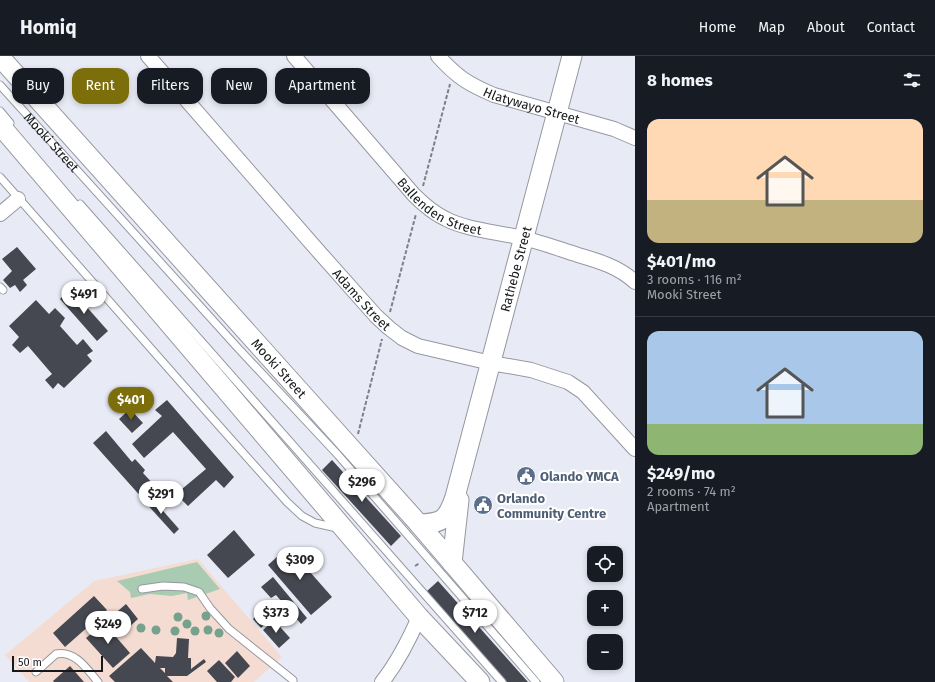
<!DOCTYPE html>
<html lang="en">
<head>
<meta charset="utf-8">
<style>
	body { margin:0; font-family:"Fira Sans",sans-serif; background:#242831; color:#f1f3f6; height:100vh; display:flex; flex-direction:column; font-size:15px; white-space:nowrap }
	* { box-sizing:border-box; margin:0 }
	p { font-size:13px; color:#9ea1a6 }
	.icon { flex:none; width:22px; height:22px; fill:none; stroke:currentColor; stroke-width:2; stroke-linecap:round; stroke-linejoin:round }
	.map { position:relative; flex:1; overflow:hidden }
	.drawer { display:flex; flex-direction:column; background:#171b24; width:300px }
	.drawer>* { flex:none }
	.guide { position:absolute; left:12px; top:12px; width:380px; height:36px; display:flex; gap:8px }
	.buttons { position:absolute; left:587px; top:490px; display:grid; gap:8px }
	.buttons a { display:grid; place-items:center; width:36px; height:36px; border-radius:8px; background:#171b24; box-shadow:0 2px 6px #0003; font-size:20px }
	.scale { position:absolute; left:12px; bottom:10px; width:91px; box-sizing:border-box; padding-left:4px; border:2px solid #17181c; border-top:0; font-size:11px; line-height:14px; white-space:nowrap; color:#17181c; -webkit-text-stroke:3px #fff; paint-order:stroke }
	.price { position:absolute; translate:-50% -34px; padding:0 9px; border-radius:14px; background:#fff; color:#222; font-size:13px; line-height:26px; filter:drop-shadow(0 1px 2px #0008) }
	.price::after { content:''; position:absolute; left:50%; top:24px; width:12px; height:9px; margin-left:-6px; background:inherit; clip-path:polygon(0 0,100% 0,50% 100%) }
	.price.active { background:#7b6e0b; color:#fff }
	ul { padding:0; list-style:none }
	li { display:grid; align-content:center; gap:8px; height:212px; padding:0 12px }
	li+li { border-top:1px solid #363941 }
	li span { display:grid; place-items:center; height:124px; border-radius:12px; color:#555 }
	li>.icon { margin-inline-start:auto }
	span .icon { width:72px; height:72px; fill:#fffc; stroke-width:1 }
	li b { font-size:17px }
	h2 { display:flex; justify-content:space-between; align-items:center; height:48px; padding:0 12px; font-size:17px }
	.pill { padding:0 14px; border-radius:12px; background:#171b24; box-shadow:0 2px 6px #0003; font-size:14px; line-height:36px }
	.pill.active { background:#7b6e0b; color:#fff }
	header { display:flex; align-items:center; gap:24px; box-sizing:border-box; height:56px; padding:0 20px; background:#171b24; border-bottom:1px solid #363941 }
	header strong { font-size:19px }
	nav { display:flex; gap:22px; margin-inline-start:auto; font-size:14px }
	main { display:flex; flex:1; min-height:0 }
	.map>svg:first-child { display:block }
	.medical { fill:#f4dcd2 }
	.green { fill:#a9cbb1 }
	.building { fill:#454850; fill-rule:evenodd }
	.lines { fill:none; stroke-linecap:round; stroke-linejoin:round }
	.lane-casing { stroke:#9598a1; stroke-width:9 }
	.street-casing { stroke:#9598a1; stroke-width:16 }
	.secondary-casing { stroke:#9598a1; stroke-width:21 }
	.path { stroke:#7e8087; stroke-width:2; stroke-dasharray:4 2; stroke-linecap:butt }
	.lane { stroke:#fff; stroke-width:7 }
	.street { stroke:#fff; stroke-width:14 }
	.secondary { stroke:#fff; stroke-width:19 }
	.tree { fill:#76a18c }
	.labels { text-anchor:middle; dominant-baseline:central; stroke-width:4; stroke-linejoin:round; paint-order:stroke }
	.street-label { font-size:13px; fill:#17181c; stroke:#fff }
	.service-label { font-size:13px; font-weight:bold; fill:#4e5e75; stroke:#fff; text-anchor:start }
</style>
</head>
<body>
<header>
<strong>Homiq</strong>
<nav><a>Home</a><a>Map</a><a>About</a><a>Contact</a></nav>
</header>
<main>
<div class="map">
<svg width="635" height="626" viewBox="0 0 635 626">
	<rect width="100%" height="100%" fill="#e8ebf5"/>
	<path class="medical" d="M198,503L282,601L254,626H29L5,599L94,525Z"/>
	<path class="green" d="M197,506L220,533L188,544L187,537L172,540L150,538L131,542L130,536L117,525Z"/>
	<g class="building">
		<path d="M17,191L36,213L23,224L27,229L20,236L15,229L10,232L3,224L12,215L2,203Z"/>
		<path d="M70,232L108,275L97,285L60,243Z"/>
		<path d="M36,244L49,258L55,252L65,262L60,270L77,289L83,283L93,295L87,299L92,305L64,332L58,327L53,333L45,324L52,318L28,290L20,297L12,289L19,281L9,270Z"/>
		<path d="M167,344L234,421L224,432L216,424L188,450L176,438L206,413L173,376L144,402L132,388L162,360L155,354Z"/>
		<path d="M130,353L143,367L132,377L119,363Z"/>
		<path d="M106,375L132,406L135,403L145,414L143,417L156,431L143,443L93,387Z"/>
		<path d="M332,404L401,480L391,490L322,414Z"/>
		<path d="M150,440L179,473L174,478L144,445Z"/>
		<path d="M234,474L255,499L228,522L207,499Z"/>
		<path d="M288,491L332,541L311,559L268,509Z"/>
		<path d="M273,521L307,562L301,568L276,539L271,542L261,531Z"/>
		<path d="M438,525L528,626H507L426,536Z"/>
		<path d="M94,540L107,554L65,591L53,577Z"/>
		<path d="M126,548L138,563L118,581L105,566Z"/>
		<path d="M261,554L270,564L261,572L253,563Z"/>
		<path d="M274,564L290,582L279,592L263,574Z"/>
		<path d="M104,567L130,597L113,612L86,582Z"/>
		<path d="M177,582L189,583L188,602H191V613L204,603L206,606L187,620H167L173,626H115L109,620L141,592L155,607L156,600L173,601L176,597ZM160,612H165V617Z"/>
		<path d="M237,595L250,610L238,622L225,607Z"/>
		<path d="M219,604L235,621L231,626H217L207,615Z"/>
		<path d="M70,610L84,626H54L53,625Z"/>
	</g>
	<g class="lines">
		<g class="lane-casing">
			<g id="lane">
				<path id="s1" d="M0,29L237,291L338,399L536,626"/>
				<path d="M0,55L10,67"/>
				<path d="M0,121L213,363L287,446L302,460L315,467L337,472"/>
				<path d="M80,148L502,626"/>
				<path d="M0,231L3,234"/>
				<path d="M142,533L163,530L184,531L199,536L210,552L229,573L293,624V626"/>
				<path d="M36,616L56,598C75,594 87,613 98,626"/>
			</g>
		</g>
		<g class="street-casing">
			<g id="street">
				<path id="s2" d="M148,0L320,197L376,260L389,272L402,282L418,290L491,307L531,314L568,326L583,336L635,393"/>
				<path id="s3" d="M294,0L414,139C424,149 433,157 446,163C467,174 499,176 522,182C541,186 559,193 578,199C599,205 619,211 635,226"/>
				<path id="s4" d="M438,0C457,21 468,28 494,39L614,73L635,82"/>
				<path d="M0,158L18,143"/>
				<path d="M382,626C398,606 409,584 419,561"/>
			</g>
		</g>
		<g class="secondary-casing">
			<g id="secondary">
				<path id="s5" d="M0,1L419,468L554,626"/>
				<path d="M0,69L419,561L480,626"/>
				<path id="s6" d="M419,468C443,467 447,464 455,441L572,0"/>
				<path d="M452,507L459,444"/>
			</g>
		</g>
		<g class="path">
			<path d="M423,130L450,28"/>
			<path d="M390,256L416,158"/>
			<path d="M358,378L382,283"/>
			<path d="M415,510L420,507"/>
		</g>
		<use href="#lane" class="lane"/>
		<use href="#street" class="street"/>
		<use href="#secondary" class="secondary"/>
	</g>
	<g class="tree">
		<circle cx="206" cy="560" r="4.5"/>
		<circle cx="178" cy="561" r="4.5"/>
		<circle cx="187" cy="568" r="4.5"/>
		<circle cx="141" cy="572" r="4.5"/>
		<circle cx="156" cy="574" r="4.5"/>
		<circle cx="208" cy="574" r="4.5"/>
		<circle cx="175" cy="575" r="4.5"/>
		<circle cx="195" cy="575" r="4.5"/>
		<circle cx="219" cy="577" r="4.5"/>
	</g>
	<defs>
		<g id="civic-disc" transform="scale(1)"><circle r="9.5" fill="#5c6f8a" stroke="#fff"/><path d="M-.6-6.5H3V-4.5H.6V-3L4-1V1h2V6H-6V1h2V-1L-.6-3ZM-1.2 2.5V6h2.4V2.5Z" fill="#fff"/></g>
	</defs>
	<g fill-rule="evenodd">
		<use href="#civic-disc" x="526" y="420"/>
		<use href="#civic-disc" x="483" y="449"/>
	</g>
	<g class="labels">
		<g class="street-label">
			<text stroke="none"><textPath href="#s4" startOffset="108">Hlatywayo Street</textPath></text>
			<text stroke="none"><textPath href="#s1" startOffset="77">Mooki Street</textPath></text>
			<text stroke="none"><textPath href="#s3" startOffset="212">Ballenden Street</textPath></text>
			<text stroke="none"><textPath href="#s6" startOffset="286">Rathebe Street</textPath></text>
			<text stroke="none"><textPath href="#s2" startOffset="324">Adams Street</textPath></text>
			<text stroke="none"><textPath href="#s5" startOffset="418">Mooki Street</textPath></text>
		</g>
		<g class="service-label">
			<text x="540" y="420">Olando YMCA</text>
			<text x="497" y="442">Orlando<tspan x="497" dy="15">Community Centre</tspan></text>
		</g>
	</g>
</svg>
<div class="buttons">
<a><svg class="icon" aria-label="locate" viewBox="0 0 24 24"><circle cx="12" cy="12" r="6"/><path d="M12 2v4M12 18v4M2 12h4M18 12h4"/></svg></a>
<a>+</a>
<a>−</a>
</div>
<div class="scale">50 m</div>
<b class="price" style="left:84px;top:259px">$491</b>
<b class="price active" style="left:131px;top:365px">$401</b>
<b class="price" style="left:362px;top:447px">$296</b>
<b class="price" style="left:161px;top:459px">$291</b>
<b class="price" style="left:300px;top:525px">$309</b>
<b class="price" style="left:276px;top:578px">$373</b>
<b class="price" style="left:475px;top:578px">$712</b>
<b class="price" style="left:108px;top:589px">$249</b>
<div class="guide">
<a class="pill">Buy</a>
<a class="pill active">Rent</a>
<a class="pill">Filters</a>
<a class="pill">New</a>
<a class="pill">Apartment</a>
</div>
</div>
<section class="drawer">
<h2>8 homes<svg class="icon" aria-label="filters" viewBox="0 0 24 24"><path d="M4 7h16M4 17h16"/><circle cx="9" cy="7" r="2"/><circle cx="15" cy="17" r="2"/></svg></h2>
<ul>
<li><span style="background:linear-gradient(#ffd9b3 65%,#c2b280 0)"><svg class="icon" aria-label="home" viewBox="0 0 24 24"><path d="M3 11l9-7 9 7M6 9v11h12V9"/></svg></span><div><b>$401/mo</b><p>3 rooms · 116 m²</p><p>Mooki Street</p></div></li>
<li><span style="background:linear-gradient(#a9c7e8 75%,#8fb573 0)"><svg class="icon" aria-label="home" viewBox="0 0 24 24"><path d="M3 11l9-7 9 7M6 9v11h12V9"/></svg></span><div><b>$249/mo</b><p>2 rooms · 74 m²</p><p>Apartment</p></div></li>
</ul>
</section>
</main>
</body>
</html>
